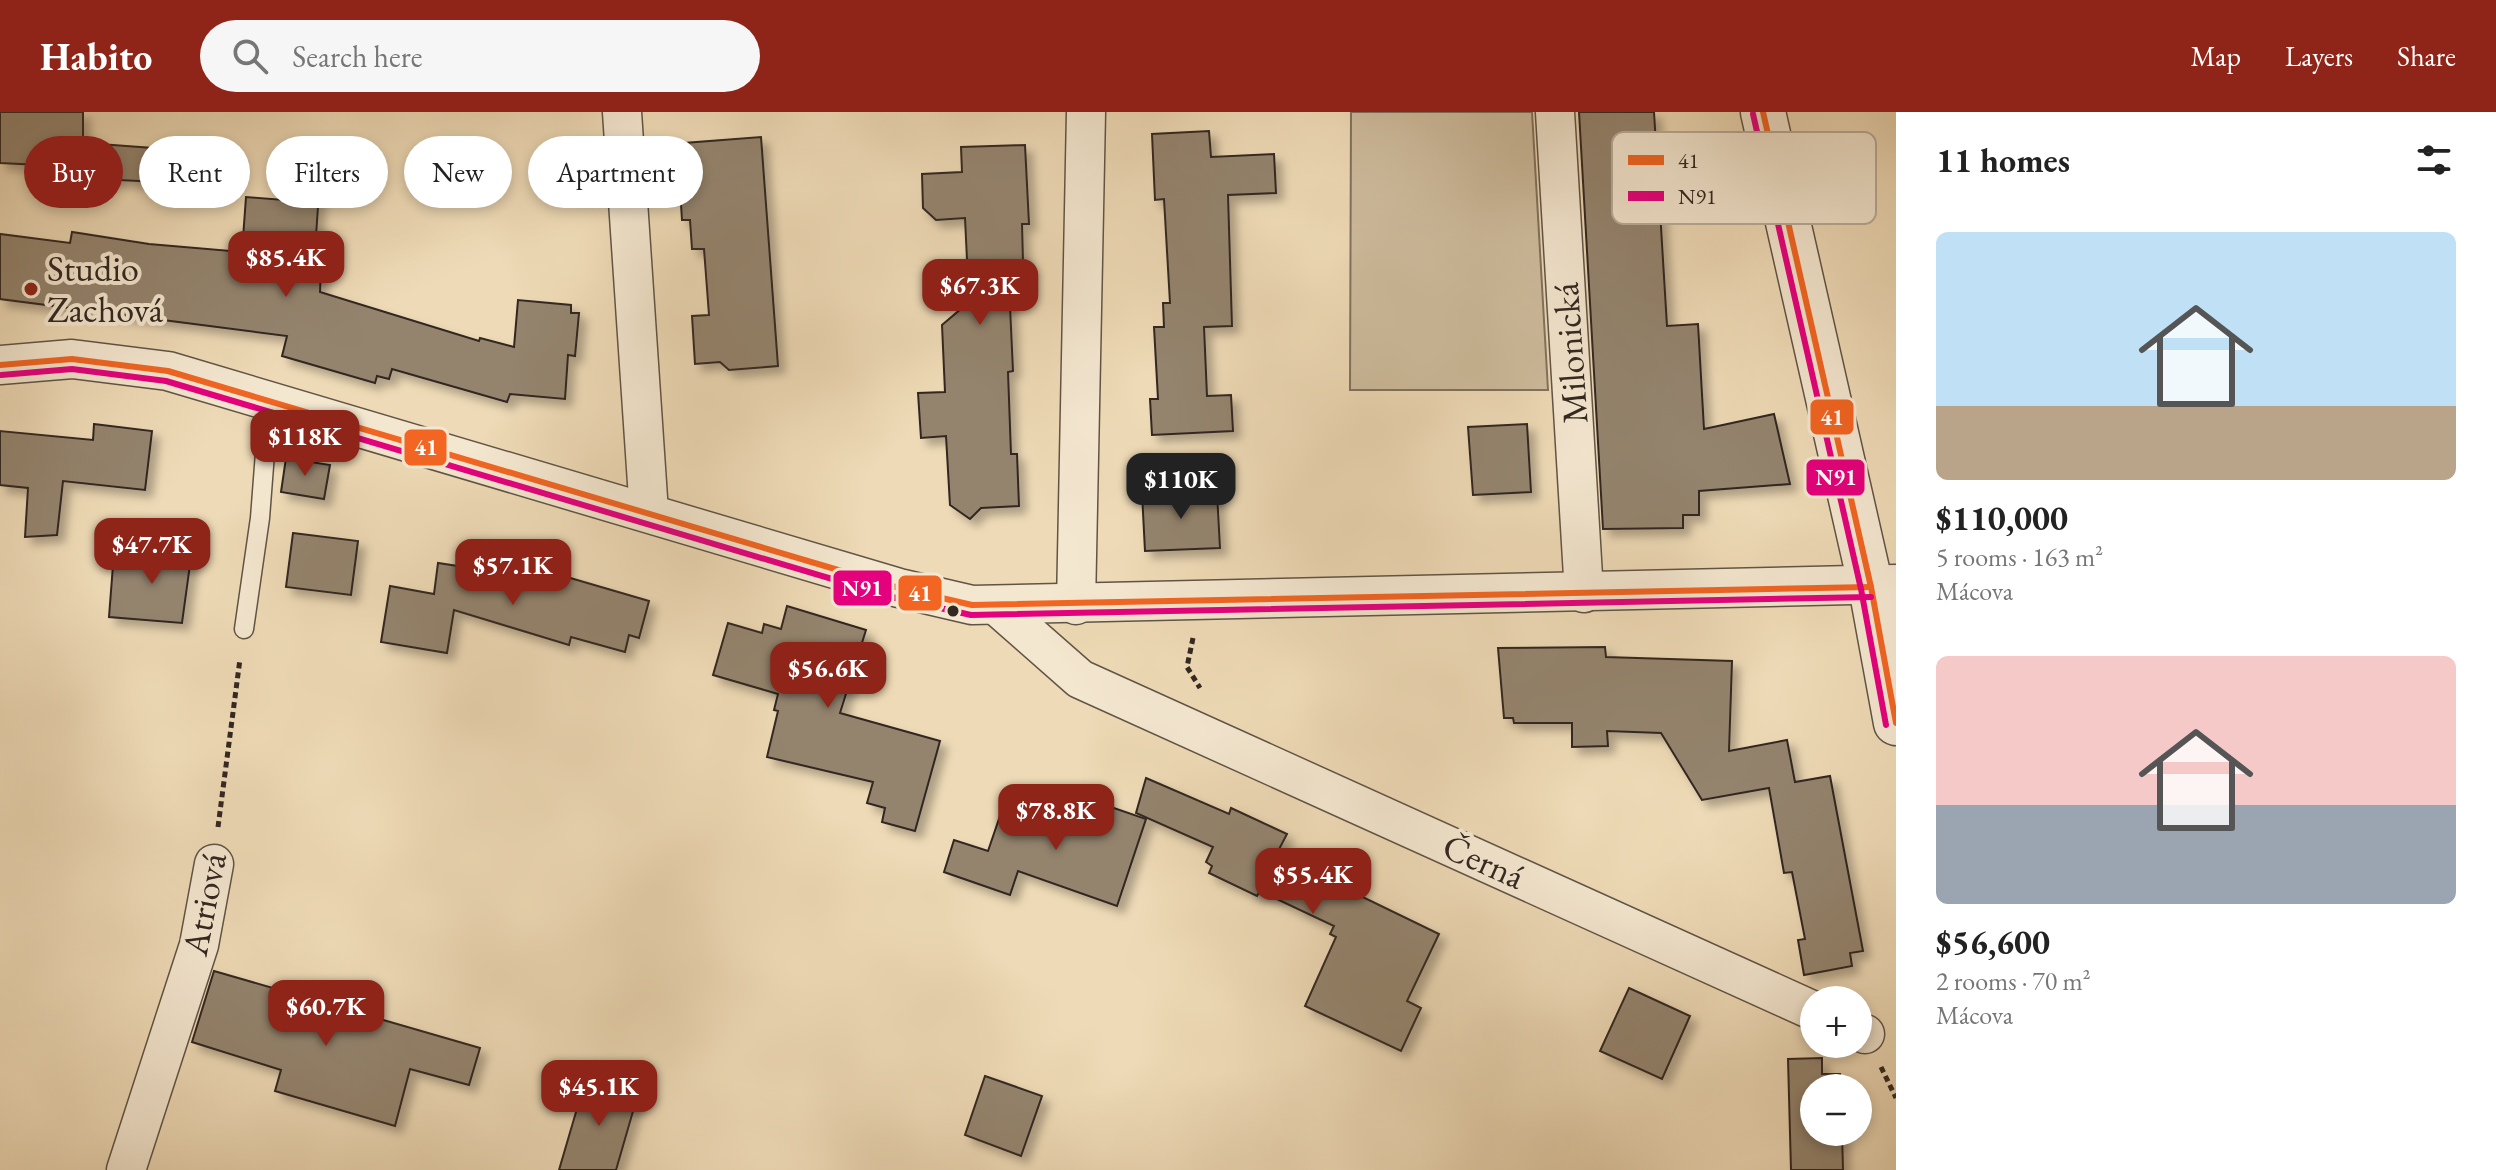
<!DOCTYPE html>
<html lang="en">
<head>
<meta charset="utf-8">
<style>
	body { margin:0; font-family:"EB Garamond",serif; background:#f6f6f6; color:#222; height:100vh; display:flex; flex-direction:column; font-size:30px; white-space:nowrap }
	* { box-sizing:border-box; margin:0 }
	p { font-size:26px; color:#767676 }
	.icon { flex:none; width:44px; height:44px; fill:none; stroke:currentColor; stroke-width:2; stroke-linecap:round; stroke-linejoin:round }
	.map { position:relative; flex:1; overflow:hidden }
	.panel { display:flex; flex-direction:column; background:#fff; width:600px }
	.panel>* { flex:none }
	.banner { position:absolute; left:24px; top:24px; width:760px; height:72px; display:flex; gap:16px }
	.buttons { position:absolute; left:1800px; top:874px; display:grid; gap:16px }
	.buttons a { display:grid; place-items:center; width:72px; height:72px; border-radius:50%; background:#fff; box-shadow:0 4px 12px #0003; font-size:40px }
	.price { position:absolute; translate:-50% -68px; padding:0 18px; border-radius:16px; background:#8f2418; color:#fff; font-size:26px; line-height:52px; filter:drop-shadow(0 2px 4px #0008) }
	.price::after { content:''; position:absolute; left:50%; top:48px; width:24px; height:18px; margin-left:-12px; background:inherit; clip-path:polygon(0 0,100% 0,50% 100%) }
	.price.selected { background:#222; color:#fff }
	ul { padding:0; list-style:none }
	li { display:grid; align-content:center; gap:16px; height:424px; padding:0 40px }
	li span { display:grid; place-items:center; height:248px; border-radius:12px; color:#555 }
	li>.icon { margin-inline-start:auto }
	span .icon { width:144px; height:144px; fill:#fffc; stroke-width:1 }
	li b { font-size:34px }
	h2 { display:flex; justify-content:space-between; align-items:center; height:96px; padding:0 40px; font-size:34px }
	.chip { padding:0 28px; border-radius:36px; background:#fff; box-shadow:0 4px 12px #0003; font-size:28px; line-height:72px }
	.chip.selected { background:#8f2418; color:#fff }
	header { display:flex; align-items:center; gap:48px; box-sizing:border-box; height:112px; padding:0 40px; background:#8f2418; color:#fff }
	header strong { font-size:38px }
	nav { display:flex; gap:44px; margin-inline-start:auto; font-size:28px }
	.search { width:560px; height:72px; background:#f6f6f6; display:flex; align-items:center; gap:20px; box-sizing:border-box; padding:0 28px; border-radius:44px; color:#767676; font-size:30px }
	main { display:flex; flex:1; min-height:0 }
	.map>svg:first-child { display:block }
	.green { fill:#cebc9d; stroke:#80725f; stroke-width:2 }
	.building { fill:#94846e; stroke:#322721; stroke-width:2; filter:url(#shadow) }
	.lines { fill:none; stroke-linecap:round; stroke-linejoin:round }
	.service-casing { stroke:#615446; stroke-width:21 }
	.minor-casing { stroke:#615446; stroke-width:41 }
	.tertiary-casing { stroke:#615446; stroke-width:47 }
	.path { stroke:#322721; stroke-width:5; stroke-dasharray:6 4; stroke-linecap:butt }
	.service { stroke:#f4e7d0; stroke-width:18 }
	.minor { stroke:#f4e7d0; stroke-width:38 }
	.tertiary { stroke:#f4e7d0; stroke-width:44 }
	.bus-1-casing { stroke:#f4e7d0; stroke-width:12 }
	.bus-2-casing { stroke:#f4e7d0; stroke-width:12 }
	.bus-1 { stroke:#f26522; stroke-width:6 }
	.bus-2 { stroke:#e5007d; stroke-width:6 }
	.poi-dot { fill:#8f2418; stroke:#f4e7d0; stroke-width:3 }
	.bus-dot { fill:#322721; stroke:#f4e7d0; stroke-width:3 }
	.labels { text-anchor:middle; dominant-baseline:central; stroke-width:8; stroke-linejoin:round; paint-order:stroke }
	.poi-label { font-size:36px; fill:#322721; stroke:#f4e7d0; text-anchor:start }
	.street-label { font-size:36px; fill:#322721; stroke:#f4e7d0 }
	.key { fill:#f4e7d0; stroke:#baad9c; stroke-width:2 }
	.key-label { font-size:22px; fill:#322721 }
	.line-badge { stroke:#f4e7d0; stroke-width:3 }
	.badge-label { font-size:22px; text-anchor:middle; font-weight:bold; fill:#fff }
</style>
</head>
<body>
<header>
<strong>Habito</strong>
<div class="search"><svg class="icon" aria-label="search" viewBox="0 0 24 24"><circle cx="10" cy="10" r="6"/><path d="M15 15l6 6"/></svg>Search here</div>
<nav><a>Map</a><a>Layers</a><a>Share</a></nav>
</header>
<main>
<div class="map">
<svg width="1896" height="1058" viewBox="0 0 1896 1058">
	<defs>
		<filter id="shadow"><feDropShadow dx="7" dy="7" stdDeviation="4" flood-color="#0004"/></filter>
	</defs>
	<rect width="100%" height="100%" fill="#eedab6"/>
	<filter id="stains"><feTurbulence type="fractalNoise" baseFrequency=".0025" numOctaves="4"/><feColorMatrix values="0 0 0 0 .2 0 0 0 0 .09 0 0 0 0 .02 0 0 0 .5 -.17"/></filter>
	<radialGradient id="worn" r=".72"><stop offset=".6" stop-color="#630" stop-opacity="0"/><stop offset="1" stop-color="#630" stop-opacity=".3"/></radialGradient>
	<path class="green" d="M1351,0H1532L1548,278H1350Z"/>
	<g class="building">
		<path d="M0,0H83V54L86,31L153,36L157,70L81,66L82,55L0,51Z"/>
		<path d="M1579,0H1654L1667,214L1698,212L1704,317L1774,302L1790,372L1699,379V403H1683V416L1603,417Z"/>
		<path d="M1209,19L1211,45L1274,42L1276,81L1228,83L1232,214L1204,215L1207,284L1231,283L1233,319L1152,323L1150,287H1158L1154,215H1164L1163,191H1170L1164,87L1155,88L1152,22Z"/>
		<path d="M761,25L778,254L729,258L720,250L695,252L692,204L709,203L704,137H692L690,108H682L679,61L686,60L684,31Z"/>
		<path d="M287,32L322,35L314,154L321,155L320,180L479,229L480,226L514,235L518,188L571,193V201H579L575,244L568,243L565,287L510,282L507,290L392,257L389,267L377,264L375,271L282,244L287,224L0,187V122L70,131L72,120L149,132L242,140L246,85L284,88Z"/>
		<path d="M1025,33L1029,112H1022L1023,150L1008,151L1013,259L1008,260L1011,342H1017L1019,394L981,396L970,407L950,393L946,324L921,326L918,281L945,280L942,213L969,190L965,106L936,108L923,96L922,62L962,60L961,35Z"/>
		<path d="M94,312L152,319L145,378L63,369L57,423L25,425L28,376L0,373V319L93,328Z"/>
		<path d="M1527,312L1531,380L1473,383L1468,315Z"/>
		<path d="M286,346L330,353L324,387L281,380Z"/>
		<path d="M1142,381H1217L1220,436L1145,439Z"/>
		<path d="M293,421L358,429L351,483L286,475Z"/>
		<path d="M138,432L192,438L182,511L109,505L113,453L137,455Z"/>
		<path d="M495,444L649,489L639,526L629,523L625,540L571,525L569,533L454,498L447,541L381,530L390,474L434,482L438,451L490,459Z"/>
		<path d="M787,494L866,518L840,601L940,629L915,719L882,710L885,696L867,691L873,670L767,645L778,599L774,598L778,582L713,563L728,511L762,521L764,512L781,517Z"/>
		<path d="M1605,535L1606,545L1732,549L1729,639L1787,628L1795,670L1830,664L1863,839L1850,841L1852,854L1804,863L1798,828L1805,827L1792,760L1784,761L1769,676L1702,688L1661,621L1607,619L1608,634L1572,635V611H1514L1513,606H1504L1498,536Z"/>
		<path d="M1146,666L1229,702L1231,696L1287,722L1276,743L1439,822L1407,889L1421,896L1401,939L1305,894L1336,825L1330,822L1334,814L1260,779L1257,784L1209,761L1212,754L1206,750L1213,735L1136,701Z"/>
		<path d="M1082,685L1146,707L1117,794L1018,759L1010,783L944,760L954,728L988,739L1003,695L1070,718Z"/>
		<path d="M214,859L480,936L469,973L410,957L395,1014L275,979L281,958L192,930Z"/>
		<path d="M1629,876L1690,904L1662,967L1600,939Z"/>
		<path d="M1822,946V962H1840L1841,976H1814V1020H1842L1843,1058H1791L1788,947Z"/>
		<path d="M985,964L1042,984L1021,1044L965,1023Z"/>
		<path d="M586,966L638,982L616,1058H559Z"/>
	</g>
	<g class="lines">
		<g class="service-casing">
			<path id="service" d="M244,517L260,406L269,289"/>
		</g>
		<g class="minor-casing">
			<g id="minor">
				<path d="M622,0L649,401"/>
				<path d="M1555,0L1584,481"/>
				<path d="M0,253L72,247L168,259L899,476L972,493L1896,472"/>
				<path d="M1076,493L1086,0"/>
				<path d="M997,494L1080,567L1814,899"/>
				<path d="M1858,919L1865,922"/>
				<path d="M126,1058L199,833L214,752"/>
			</g>
		</g>
		<g class="tertiary-casing">
			<path id="tertiary" d="M1763,0L1871,475L1896,611"/>
		</g>
		<g class="path">
			<path d="M1193,526L1187,555L1200,576"/>
			<path d="M218,715L240,547"/>
			<path d="M1881,955L1896,986"/>
		</g>
		<use href="#service" class="service"/>
		<use href="#minor" class="minor"/>
		<use href="#tertiary" class="tertiary"/>
		<g class="bus-1-casing">
			<g id="bus-1">
				<path d="M1763,0L1871,475L1896,611"/>
				<path d="M0,253L72,247L168,259L899,476L972,493L1871,475"/>
			</g>
		</g>
		<g class="bus-2-casing">
			<g id="bus-2">
				<path d="M1753,2L1861,477L1886,613"/>
				<path d="M1,263L72,257L166,269L896,486L971,503L1871,485"/>
			</g>
		</g>
		<use href="#bus-1" class="bus-1"/>
		<use href="#bus-2" class="bus-2"/>
	</g>
	<circle class="poi-dot" cx="31" cy="177" r="8"/>
	<circle class="bus-dot" cx="953" cy="499" r="7"/>
	<g class="labels">
		<g class="poi-label">
			<text x="47" y="156">Studio<tspan x="47" dy="41">Zachová</tspan></text>
		</g>
		<g class="street-label">
			<text transform="translate(1570 241) rotate(-94)">Milonická</text>
			<text transform="translate(1484 749) rotate(24)">Černá</text>
			<text transform="translate(204 792) rotate(-79)">Atriová</text>
		</g>
	</g>
	<rect x="1612" y="20" width="264" height="92" rx="12" class="key"/>
	<rect x="1628" y="43" width="36" height="10" fill="#f26522"/>
	<rect x="1628" y="79" width="36" height="10" fill="#e5007d"/>
	<g class="key-label">
		<text x="1678" y="56">41</text>
		<text x="1678" y="92">N91</text>
	</g>
	<g class="line-badge">
		<rect x="1809" y="286" width="46" height="38" rx="8" fill="#f26522"/>
		<rect x="403" y="316" width="45" height="39" rx="8" fill="#f26522"/>
		<rect x="1805" y="346" width="61" height="39" rx="8" fill="#e5007d"/>
		<rect x="832" y="457" width="61" height="38" rx="8" fill="#e5007d"/>
		<rect x="897" y="462" width="46" height="38" rx="8" fill="#f26522"/>
	</g>
	<g class="badge-label">
		<text x="1832" y="313">41</text>
		<text x="426" y="343">41</text>
		<text x="1836" y="373">N91</text>
		<text x="862" y="484">N91</text>
		<text x="920" y="489">41</text>
	</g>
	<rect width="100%" height="100%" filter="url(#stains)"/>
	<rect width="100%" height="100%" fill="url(#worn)"/>
</svg>
<div class="buttons">
<a>+</a>
<a>−</a>
</div>
<b class="price" style="left:286px;top:187px">$85.4K</b>
<b class="price" style="left:980px;top:215px">$67.3K</b>
<b class="price" style="left:305px;top:366px">$118K</b>
<b class="price selected" style="left:1181px;top:409px">$110K</b>
<b class="price" style="left:152px;top:474px">$47.7K</b>
<b class="price" style="left:513px;top:495px">$57.1K</b>
<b class="price" style="left:828px;top:598px">$56.6K</b>
<b class="price" style="left:1056px;top:740px">$78.8K</b>
<b class="price" style="left:1313px;top:804px">$55.4K</b>
<b class="price" style="left:326px;top:936px">$60.7K</b>
<b class="price" style="left:599px;top:1016px">$45.1K</b>
<div class="banner">
<a class="chip selected">Buy</a>
<a class="chip">Rent</a>
<a class="chip">Filters</a>
<a class="chip">New</a>
<a class="chip">Apartment</a>
</div>
</div>
<section class="panel">
<h2>11 homes<svg class="icon" aria-label="filters" viewBox="0 0 24 24"><path d="M4 7h16M4 17h16"/><circle cx="9" cy="7" r="2"/><circle cx="15" cy="17" r="2"/></svg></h2>
<ul>
<li><span style="background:linear-gradient(#bfe0f5 70%,#b9a48a 0)"><svg class="icon" aria-label="home" viewBox="0 0 24 24"><path d="M3 11l9-7 9 7M6 9v11h12V9"/></svg></span><div><b>$110,000</b><p>5 rooms · 163 m²</p><p>Mácova</p></div></li>
<li><span style="background:linear-gradient(#f6c9c9 60%,#9aa5b1 0)"><svg class="icon" aria-label="home" viewBox="0 0 24 24"><path d="M3 11l9-7 9 7M6 9v11h12V9"/></svg></span><div><b>$56,600</b><p>2 rooms · 70 m²</p><p>Mácova</p></div></li>
</ul>
</section>
</main>
</body>
</html>
